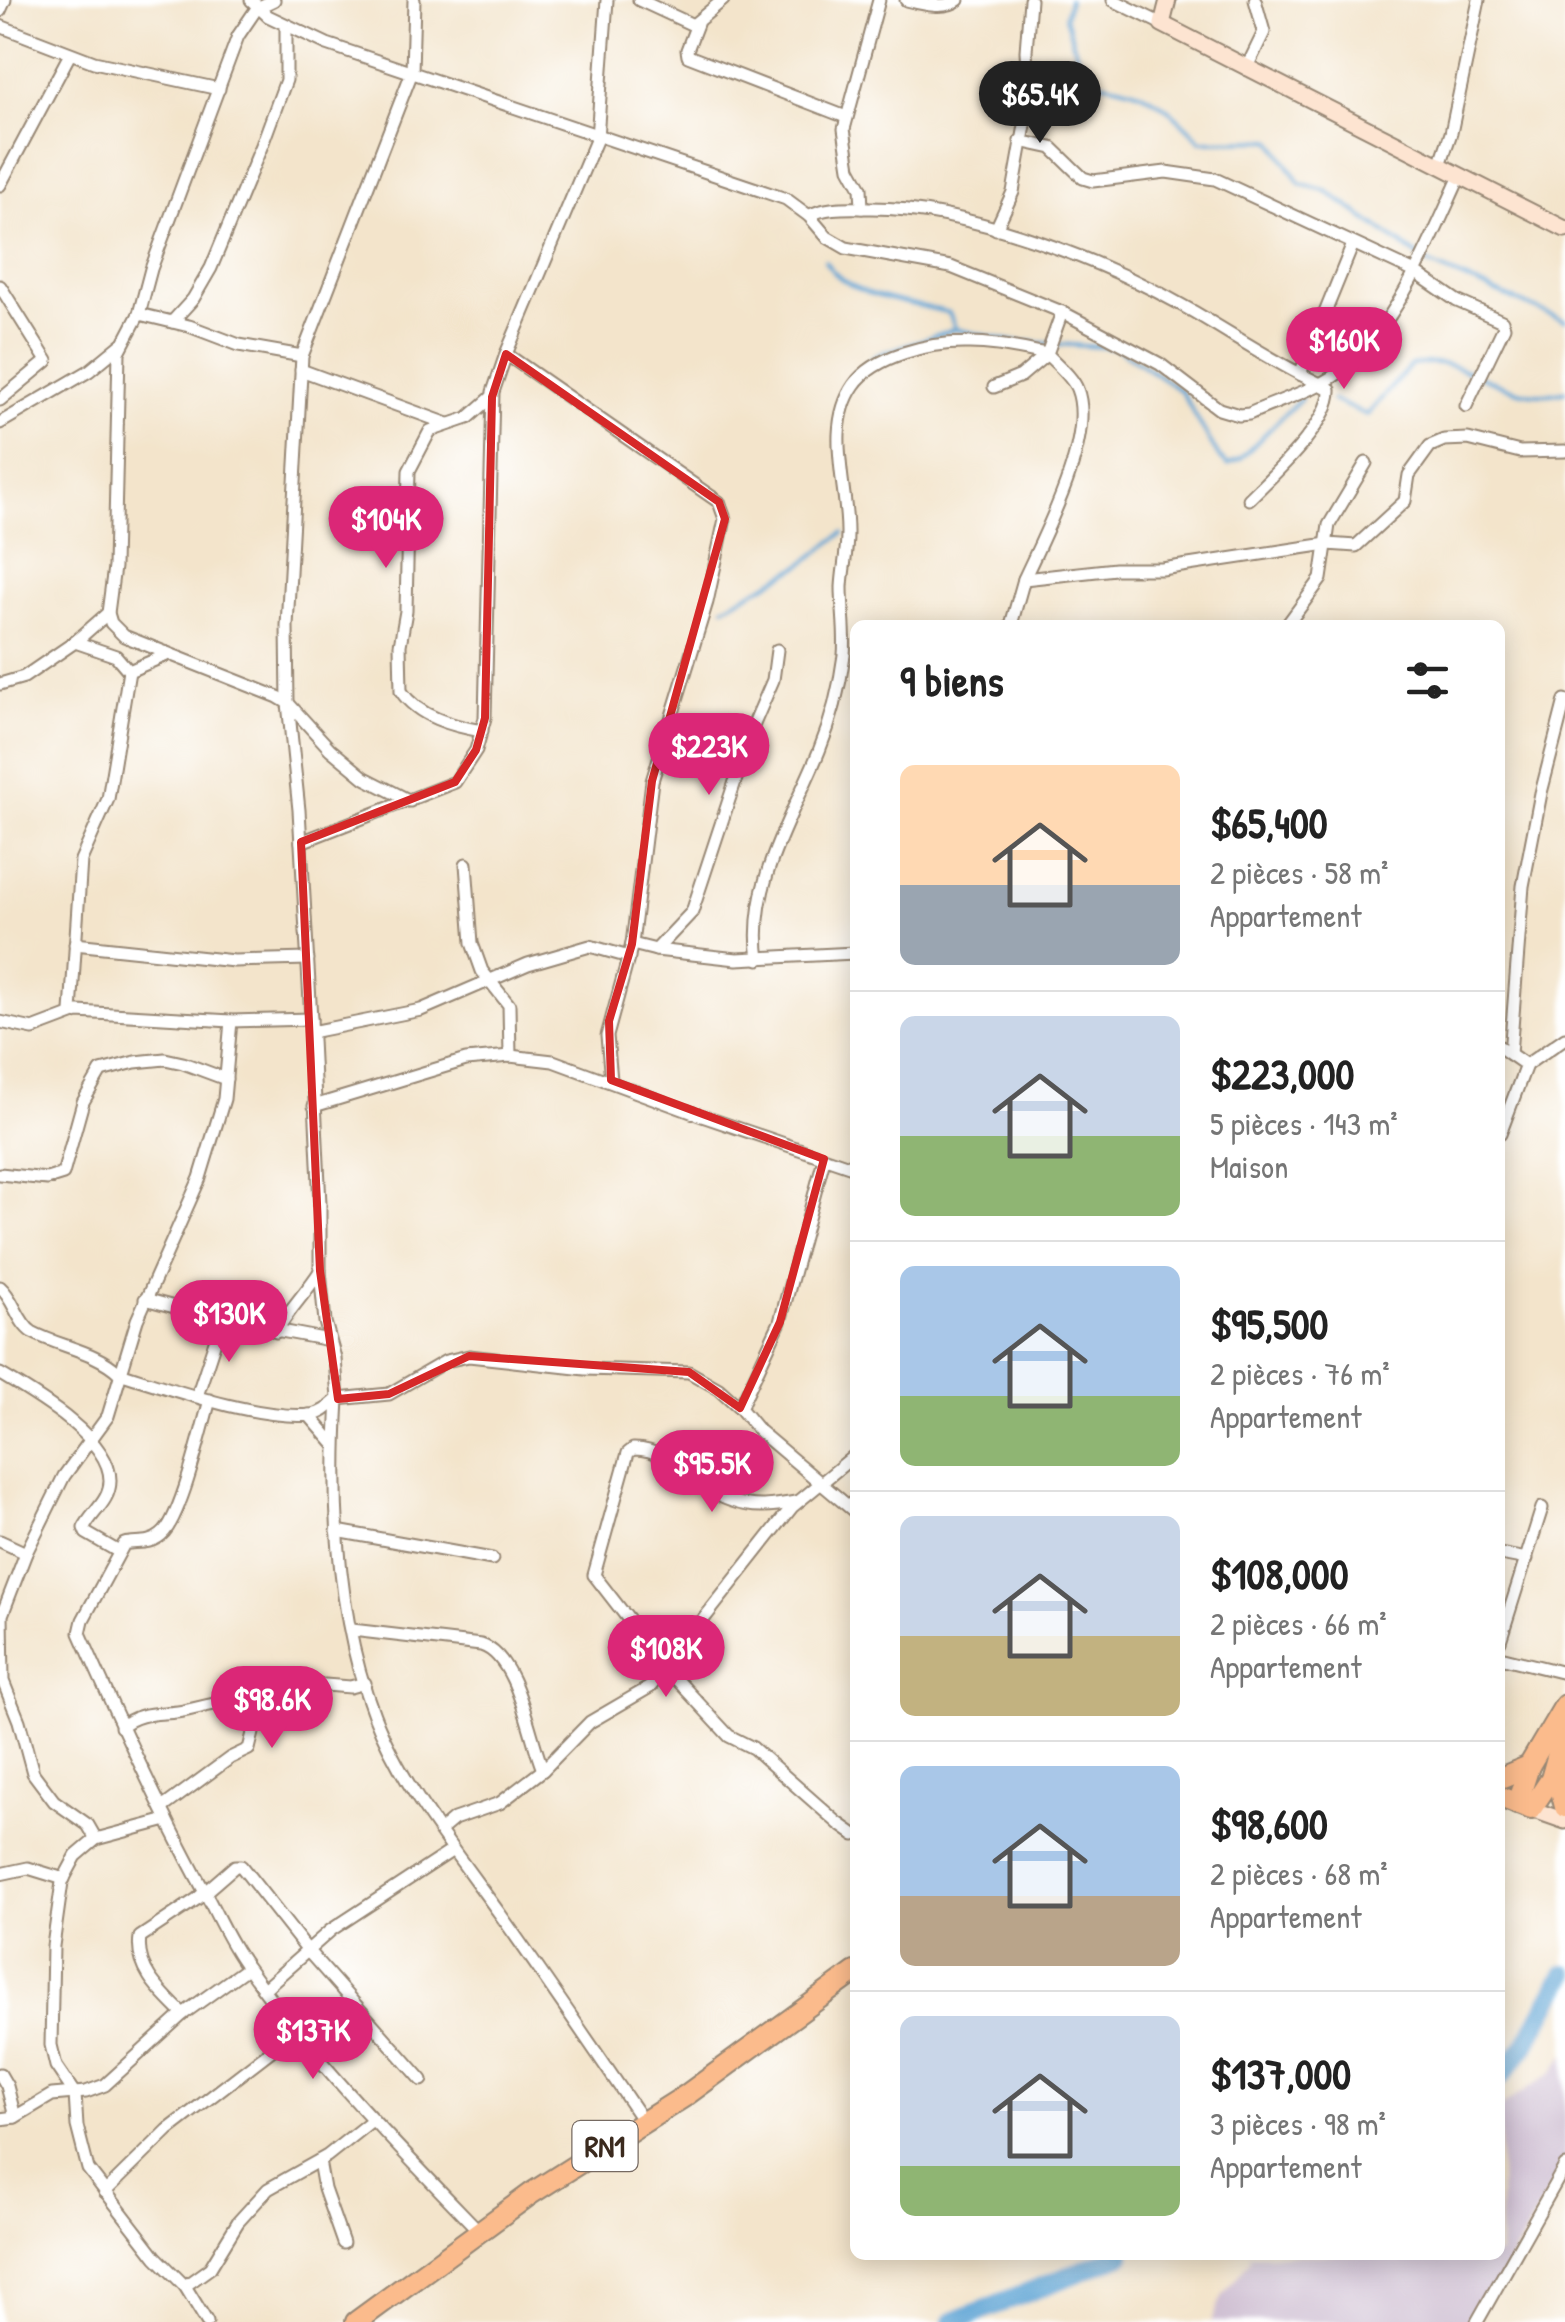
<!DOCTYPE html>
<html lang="fr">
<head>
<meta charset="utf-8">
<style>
	body { margin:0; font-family:"Patrick Hand",sans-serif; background:#f2f2f2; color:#222; height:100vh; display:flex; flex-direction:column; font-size:38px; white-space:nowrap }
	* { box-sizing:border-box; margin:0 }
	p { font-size:32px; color:#767676 }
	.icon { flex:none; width:55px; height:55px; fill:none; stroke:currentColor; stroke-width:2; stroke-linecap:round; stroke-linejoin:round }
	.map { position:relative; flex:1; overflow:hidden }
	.sheet { position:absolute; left:850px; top:620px; width:655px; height:1640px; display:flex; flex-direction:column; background:#fff; border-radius:15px; box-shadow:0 5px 25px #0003 }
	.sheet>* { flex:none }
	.price { position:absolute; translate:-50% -85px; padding:0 22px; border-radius:35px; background:#db2777; color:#fff; font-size:32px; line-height:65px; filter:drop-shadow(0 2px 5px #0008) }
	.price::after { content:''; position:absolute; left:50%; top:60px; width:30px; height:22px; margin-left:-15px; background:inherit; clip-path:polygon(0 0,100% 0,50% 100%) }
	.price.on { background:#222; color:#fff }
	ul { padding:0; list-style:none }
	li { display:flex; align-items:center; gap:30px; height:250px; padding:0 50px }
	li+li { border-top:2px solid #e0e0e0 }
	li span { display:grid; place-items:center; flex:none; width:280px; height:200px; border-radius:15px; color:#555 }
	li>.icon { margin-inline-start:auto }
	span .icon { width:120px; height:120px; fill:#fffc; stroke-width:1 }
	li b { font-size:42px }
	h2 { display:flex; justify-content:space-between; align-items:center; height:120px; padding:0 50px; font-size:42px }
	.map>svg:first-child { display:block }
	.industrial { fill:#cebed1 }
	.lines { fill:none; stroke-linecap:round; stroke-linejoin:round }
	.stream { stroke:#5fa4d4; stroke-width:4 }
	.river { stroke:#5fa4d4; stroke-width:20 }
	.street-casing { stroke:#978774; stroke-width:15 }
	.secondary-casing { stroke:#978774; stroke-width:19 }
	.highway-casing { stroke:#978774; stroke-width:24 }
	.street { stroke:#fff; stroke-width:11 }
	.secondary { stroke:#fde4d1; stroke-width:15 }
	.highway { stroke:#fbbb8c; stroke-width:20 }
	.marked { fill:none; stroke:#d62828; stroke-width:8; stroke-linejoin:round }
	.labels { text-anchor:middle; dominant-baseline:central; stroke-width:10; stroke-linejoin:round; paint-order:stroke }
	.shield { fill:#fff; stroke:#766a62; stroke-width:2.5 }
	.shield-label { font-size:30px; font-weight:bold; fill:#3b2a1e }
</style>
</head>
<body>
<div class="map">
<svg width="1565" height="2322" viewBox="0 0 1565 2322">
	<rect width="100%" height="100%" fill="#fff"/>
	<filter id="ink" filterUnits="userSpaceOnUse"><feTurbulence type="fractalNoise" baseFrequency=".01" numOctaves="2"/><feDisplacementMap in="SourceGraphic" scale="20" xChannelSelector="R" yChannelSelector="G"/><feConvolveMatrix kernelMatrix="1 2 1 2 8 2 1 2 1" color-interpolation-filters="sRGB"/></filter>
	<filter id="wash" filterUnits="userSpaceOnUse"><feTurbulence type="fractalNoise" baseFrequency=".0048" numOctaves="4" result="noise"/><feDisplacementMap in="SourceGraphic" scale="40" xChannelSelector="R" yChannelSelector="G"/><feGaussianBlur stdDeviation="2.25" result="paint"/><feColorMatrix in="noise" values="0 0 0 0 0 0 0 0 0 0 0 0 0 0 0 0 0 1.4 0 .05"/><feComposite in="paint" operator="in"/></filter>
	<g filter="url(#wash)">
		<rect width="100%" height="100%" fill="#f3e4cb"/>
		<path class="industrial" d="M1565,2054V2163L1476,2322H1211L1223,2295L1251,2259L1249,2255H1500V2107L1553,2072Z"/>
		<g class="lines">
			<g class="stream">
				<path d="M1069,0L1065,17L1085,81C1142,85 1162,100 1201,141L1272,140L1300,184L1325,190L1431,265L1565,321"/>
				<path d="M825,261C849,300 909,301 949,313L955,328"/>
				<path d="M863,368L874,356L955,329L1010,341L1117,348L1181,391L1219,457L1228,465L1240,459L1301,398"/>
				<path d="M1332,400L1367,415L1411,365C1419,365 1428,362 1435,363C1477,366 1517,406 1565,391"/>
				<path d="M724,607L800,566L843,533"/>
			</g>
			<g class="river">
				<path d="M1500,2077L1525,2046L1565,1974"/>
				<path d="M953,2322L1121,2255"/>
			</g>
		</g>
	</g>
	<g filter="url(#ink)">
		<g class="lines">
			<g class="street-casing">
				<g id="street">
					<path d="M251,0L268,16L327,44L786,199L809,216L827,237L846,248L951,267L1062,312L1160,364L1219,409L1239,415L1249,414C1279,400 1321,389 1346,367C1400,320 1431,239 1460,176"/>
					<path d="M274,0L257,8L238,36L151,269L139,314L119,352L114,567L108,613L111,623L124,636L278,697L288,703L330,749L365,778L410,801"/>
					<path d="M639,0L693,25L723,0"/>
					<path d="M906,0C922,4 945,10 958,0"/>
					<path d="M1113,0L1162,24"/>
					<path d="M0,11L5,0"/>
					<path d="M697,24L687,50L688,56L846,117"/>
					<path d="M0,26L94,62L219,89"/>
					<path d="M1246,69L1264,32L1255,0"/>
					<path d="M1020,141L1052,148L1083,178L1093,181L1166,172L1215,179L1415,272L1457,301L1502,321L1504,327L1466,406"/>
					<path d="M1440,165L1451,133L1479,0"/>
					<path d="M0,185L70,54"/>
					<path d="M862,208L861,188L850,168L844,129L879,0"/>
					<path d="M809,216C825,206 849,208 869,208C969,207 1108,262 1194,312C1230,333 1263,355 1300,374"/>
					<path d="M996,229L1013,192L1029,103L1026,51L1030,0"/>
					<path d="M0,286L47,361L0,400"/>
					<path d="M139,314L189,326L239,345L302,356"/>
					<path d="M172,322L193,299L211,268L262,145L286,80V25"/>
					<path d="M506,354L719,502L725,519L707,602L652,781L632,944L607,1036L611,1080"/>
					<path d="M301,370L448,424"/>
					<path d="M994,387L1021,376L1047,354"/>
					<path d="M0,423L89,371L122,344"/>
					<path d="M1249,499C1272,476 1332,422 1330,389L1300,374L1353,244"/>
					<path d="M1024,579C1045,533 1096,437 1077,389C1072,376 1056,364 1047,354L1062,312"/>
					<path d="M1011,625L1024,579L1115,569H1162L1327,544L1356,546L1405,501L1409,475L1430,446L1444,440L1468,439L1520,452L1565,451"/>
					<path d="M1287,625L1321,579L1329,525L1366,463"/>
					<path d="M75,642L108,613"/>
					<path d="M0,684L24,677L75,642L116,656L129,671L169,654"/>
					<path d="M482,731C453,726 418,717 401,691L400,645L406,611L409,471L430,431L468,418L492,397"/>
					<path d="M301,842L455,782L476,750L485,718L493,392L506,354L597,138L607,0"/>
					<path d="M466,864L472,943L482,971L509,1005L510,1056"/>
					<path d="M75,944L234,961L308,959"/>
					<path d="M632,944L656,950L692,912L754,724L773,680L777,650"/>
					<path d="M656,950L737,959L855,953"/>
					<path d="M759,959C748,883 792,818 819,751C831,722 840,686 844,655C846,633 842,609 842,587C843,569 847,552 847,534C848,487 824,428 854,385C875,355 930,343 964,343C992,342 1020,349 1047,354"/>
					<path d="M71,1012L81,860L108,799L129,671"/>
					<path d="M0,1022L33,1029L78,1012L231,1021L311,1019"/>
					<path d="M311,1032L421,1010L528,964L590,946L629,957"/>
					<path d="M1500,1047L1526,1065"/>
					<path d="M1510,1054L1523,886L1541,793L1565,700"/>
					<path d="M314,1106L466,1060L510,1056L553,1061L702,1116L855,1168"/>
					<path d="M1500,1134L1526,1065L1565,1038"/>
					<path d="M0,1174L47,1179L63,1174L83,1102L101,1071L135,1062L165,1059L183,1063L226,1079"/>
					<path d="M0,1287C14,1299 18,1323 32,1332C60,1347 96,1351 119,1373C171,1389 258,1420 311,1415C322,1414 330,1406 338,1399L335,1358L325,1322L320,1271V1204L311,1019L299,810L288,703L287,626L302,356L412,72L414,0"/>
					<path d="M145,1299L222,1320L329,1340"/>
					<path d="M276,1332C289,1309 306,1293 320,1271"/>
					<path d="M0,1374C32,1393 111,1438 110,1481C110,1501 92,1512 84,1528L86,1533L119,1552"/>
					<path d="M197,1396L222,1320"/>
					<path d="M210,1400C202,1427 181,1520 161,1535C149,1545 136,1541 124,1544L83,1620L80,1633C118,1719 157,1804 202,1887C217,1914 228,1942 247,1967C315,2063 398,2147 479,2231"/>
					<path d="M740,1408L759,1431L855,1512"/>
					<path d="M309,1415L335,1445"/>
					<path d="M796,1502C774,1506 754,1509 732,1501C696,1490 673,1448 633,1449L628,1453L594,1575L667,1669L729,1736L753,1748L838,1823L855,1835"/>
					<path d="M337,1531L492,1559"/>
					<path d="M0,1541L26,1553"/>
					<path d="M1500,1554L1527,1559"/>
					<path d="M352,1630L481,1645C518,1656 529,1737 543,1770"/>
					<path d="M1500,1641L1542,1508"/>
					<path d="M1500,1657L1565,1673"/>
					<path d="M121,1727C141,1709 164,1716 188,1710C224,1701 252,1696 289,1694"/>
					<path d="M162,1808L230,1758L249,1749L256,1721L289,1694L325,1685L350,1687L365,1683"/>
					<path d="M167,1820L96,1839L76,1856L62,1882L53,1946L51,2045L56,2066L75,2094L77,2126L88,2169L156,2257L185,2286L207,2322"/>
					<path d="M441,1830L454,1819L500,1803L543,1770L590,1722L650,1687L792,1507L855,1455"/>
					<path d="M96,1839L88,1825L54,1801L33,1773L19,1721L3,1681L2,1615L26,1553L64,1476L108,1416L137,1320L200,1178L224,1099L231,1021"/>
					<path d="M0,1874L28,1868L64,1879"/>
					<path d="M264,1989L331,1930L453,1850"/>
					<path d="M183,2014C162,1993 135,1970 140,1937L197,1899L235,1866H241L308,1951L422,2080"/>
					<path d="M0,2074L7,2086L15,2117"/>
					<path d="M0,2119L15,2117L52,2095L86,2092L105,2085L183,2014L247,1968"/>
					<path d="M643,2121C596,2052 549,1983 500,1914C456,1853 401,1785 374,1715C337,1619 332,1500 338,1399L389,1394L446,1361L469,1356L585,1369L689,1372L719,1389L740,1408L780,1322L824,1159"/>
					<path d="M319,2161L324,2189L343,2243"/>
					<path d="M105,2192L168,2130L298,2030"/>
					<path d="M185,2286L210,2268L238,2222L268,2189L327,2156L371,2121"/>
					<path d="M1477,2322L1565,2166"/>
				</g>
			</g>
			<g class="secondary-casing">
				<g id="secondary">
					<path d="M1168,0L1162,24L1565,229"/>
					<path d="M1531,1809L1565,1821"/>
				</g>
			</g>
			<g class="highway-casing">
				<g id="highway">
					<path d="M1556,1770L1565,1807"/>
					<path d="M1500,1778L1529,1766"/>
					<path d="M1500,1797L1531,1809L1551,1779L1565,1729"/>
					<path d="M1517,1804L1529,1766L1565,1705"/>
					<path d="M356,2322L532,2193L685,2096L855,1972"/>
				</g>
			</g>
			<use href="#street" class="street"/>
			<use href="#secondary" class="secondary"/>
			<use href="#highway" class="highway"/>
		</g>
	</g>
	<path class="marked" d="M506,354L719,502L725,519L652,781L632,944L609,1021L611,1080L824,1159L780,1322L740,1408L689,1372L469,1356L389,1394L338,1399L320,1271L301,842L455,782L476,750L485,718L492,397Z"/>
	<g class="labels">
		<rect class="shield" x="572.5" y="2121" width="65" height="50" rx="8"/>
		<g class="shield-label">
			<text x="605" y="2146">RN1</text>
		</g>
	</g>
</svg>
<b class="price on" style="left:1040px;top:146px">$65.4K</b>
<b class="price" style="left:1344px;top:392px">$160K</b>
<b class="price" style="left:386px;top:571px">$104K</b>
<b class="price" style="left:709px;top:798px">$223K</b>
<b class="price" style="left:229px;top:1365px">$130K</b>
<b class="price" style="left:712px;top:1515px">$95.5K</b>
<b class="price" style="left:666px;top:1700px">$108K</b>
<b class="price" style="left:272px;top:1751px">$98.6K</b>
<b class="price" style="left:313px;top:2082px">$137K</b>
<section class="sheet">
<h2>9 biens<svg class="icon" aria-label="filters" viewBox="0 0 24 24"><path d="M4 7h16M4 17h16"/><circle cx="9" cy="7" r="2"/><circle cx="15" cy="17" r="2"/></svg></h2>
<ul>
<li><span style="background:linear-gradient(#ffd9b3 60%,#9aa5b1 0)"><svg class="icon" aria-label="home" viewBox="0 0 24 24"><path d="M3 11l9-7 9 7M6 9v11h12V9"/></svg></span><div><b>$65,400</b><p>2 pièces · 58 m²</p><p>Appartement</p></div></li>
<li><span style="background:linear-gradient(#c9d6e8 60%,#8fb573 0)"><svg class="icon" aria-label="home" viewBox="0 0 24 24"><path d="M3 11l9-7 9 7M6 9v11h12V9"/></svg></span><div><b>$223,000</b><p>5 pièces · 143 m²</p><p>Maison</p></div></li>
<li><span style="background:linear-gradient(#a9c7e8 65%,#8fb573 0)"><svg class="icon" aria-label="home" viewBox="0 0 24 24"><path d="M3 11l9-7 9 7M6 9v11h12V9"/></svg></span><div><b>$95,500</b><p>2 pièces · 76 m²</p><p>Appartement</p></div></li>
<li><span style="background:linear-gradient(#c9d6e8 60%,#c2b280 0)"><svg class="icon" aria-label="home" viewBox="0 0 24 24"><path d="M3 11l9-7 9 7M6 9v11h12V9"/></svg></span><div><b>$108,000</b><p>2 pièces · 66 m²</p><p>Appartement</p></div></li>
<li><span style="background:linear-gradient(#a9c7e8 65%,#b9a48a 0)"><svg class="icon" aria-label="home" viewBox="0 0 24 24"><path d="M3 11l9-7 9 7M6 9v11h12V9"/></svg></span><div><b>$98,600</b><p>2 pièces · 68 m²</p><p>Appartement</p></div></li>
<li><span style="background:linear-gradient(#c9d6e8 75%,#8fb573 0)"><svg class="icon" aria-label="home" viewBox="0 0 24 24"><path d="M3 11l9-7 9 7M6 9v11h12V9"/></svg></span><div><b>$137,000</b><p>3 pièces · 98 m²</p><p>Appartement</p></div></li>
</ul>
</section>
</div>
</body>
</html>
